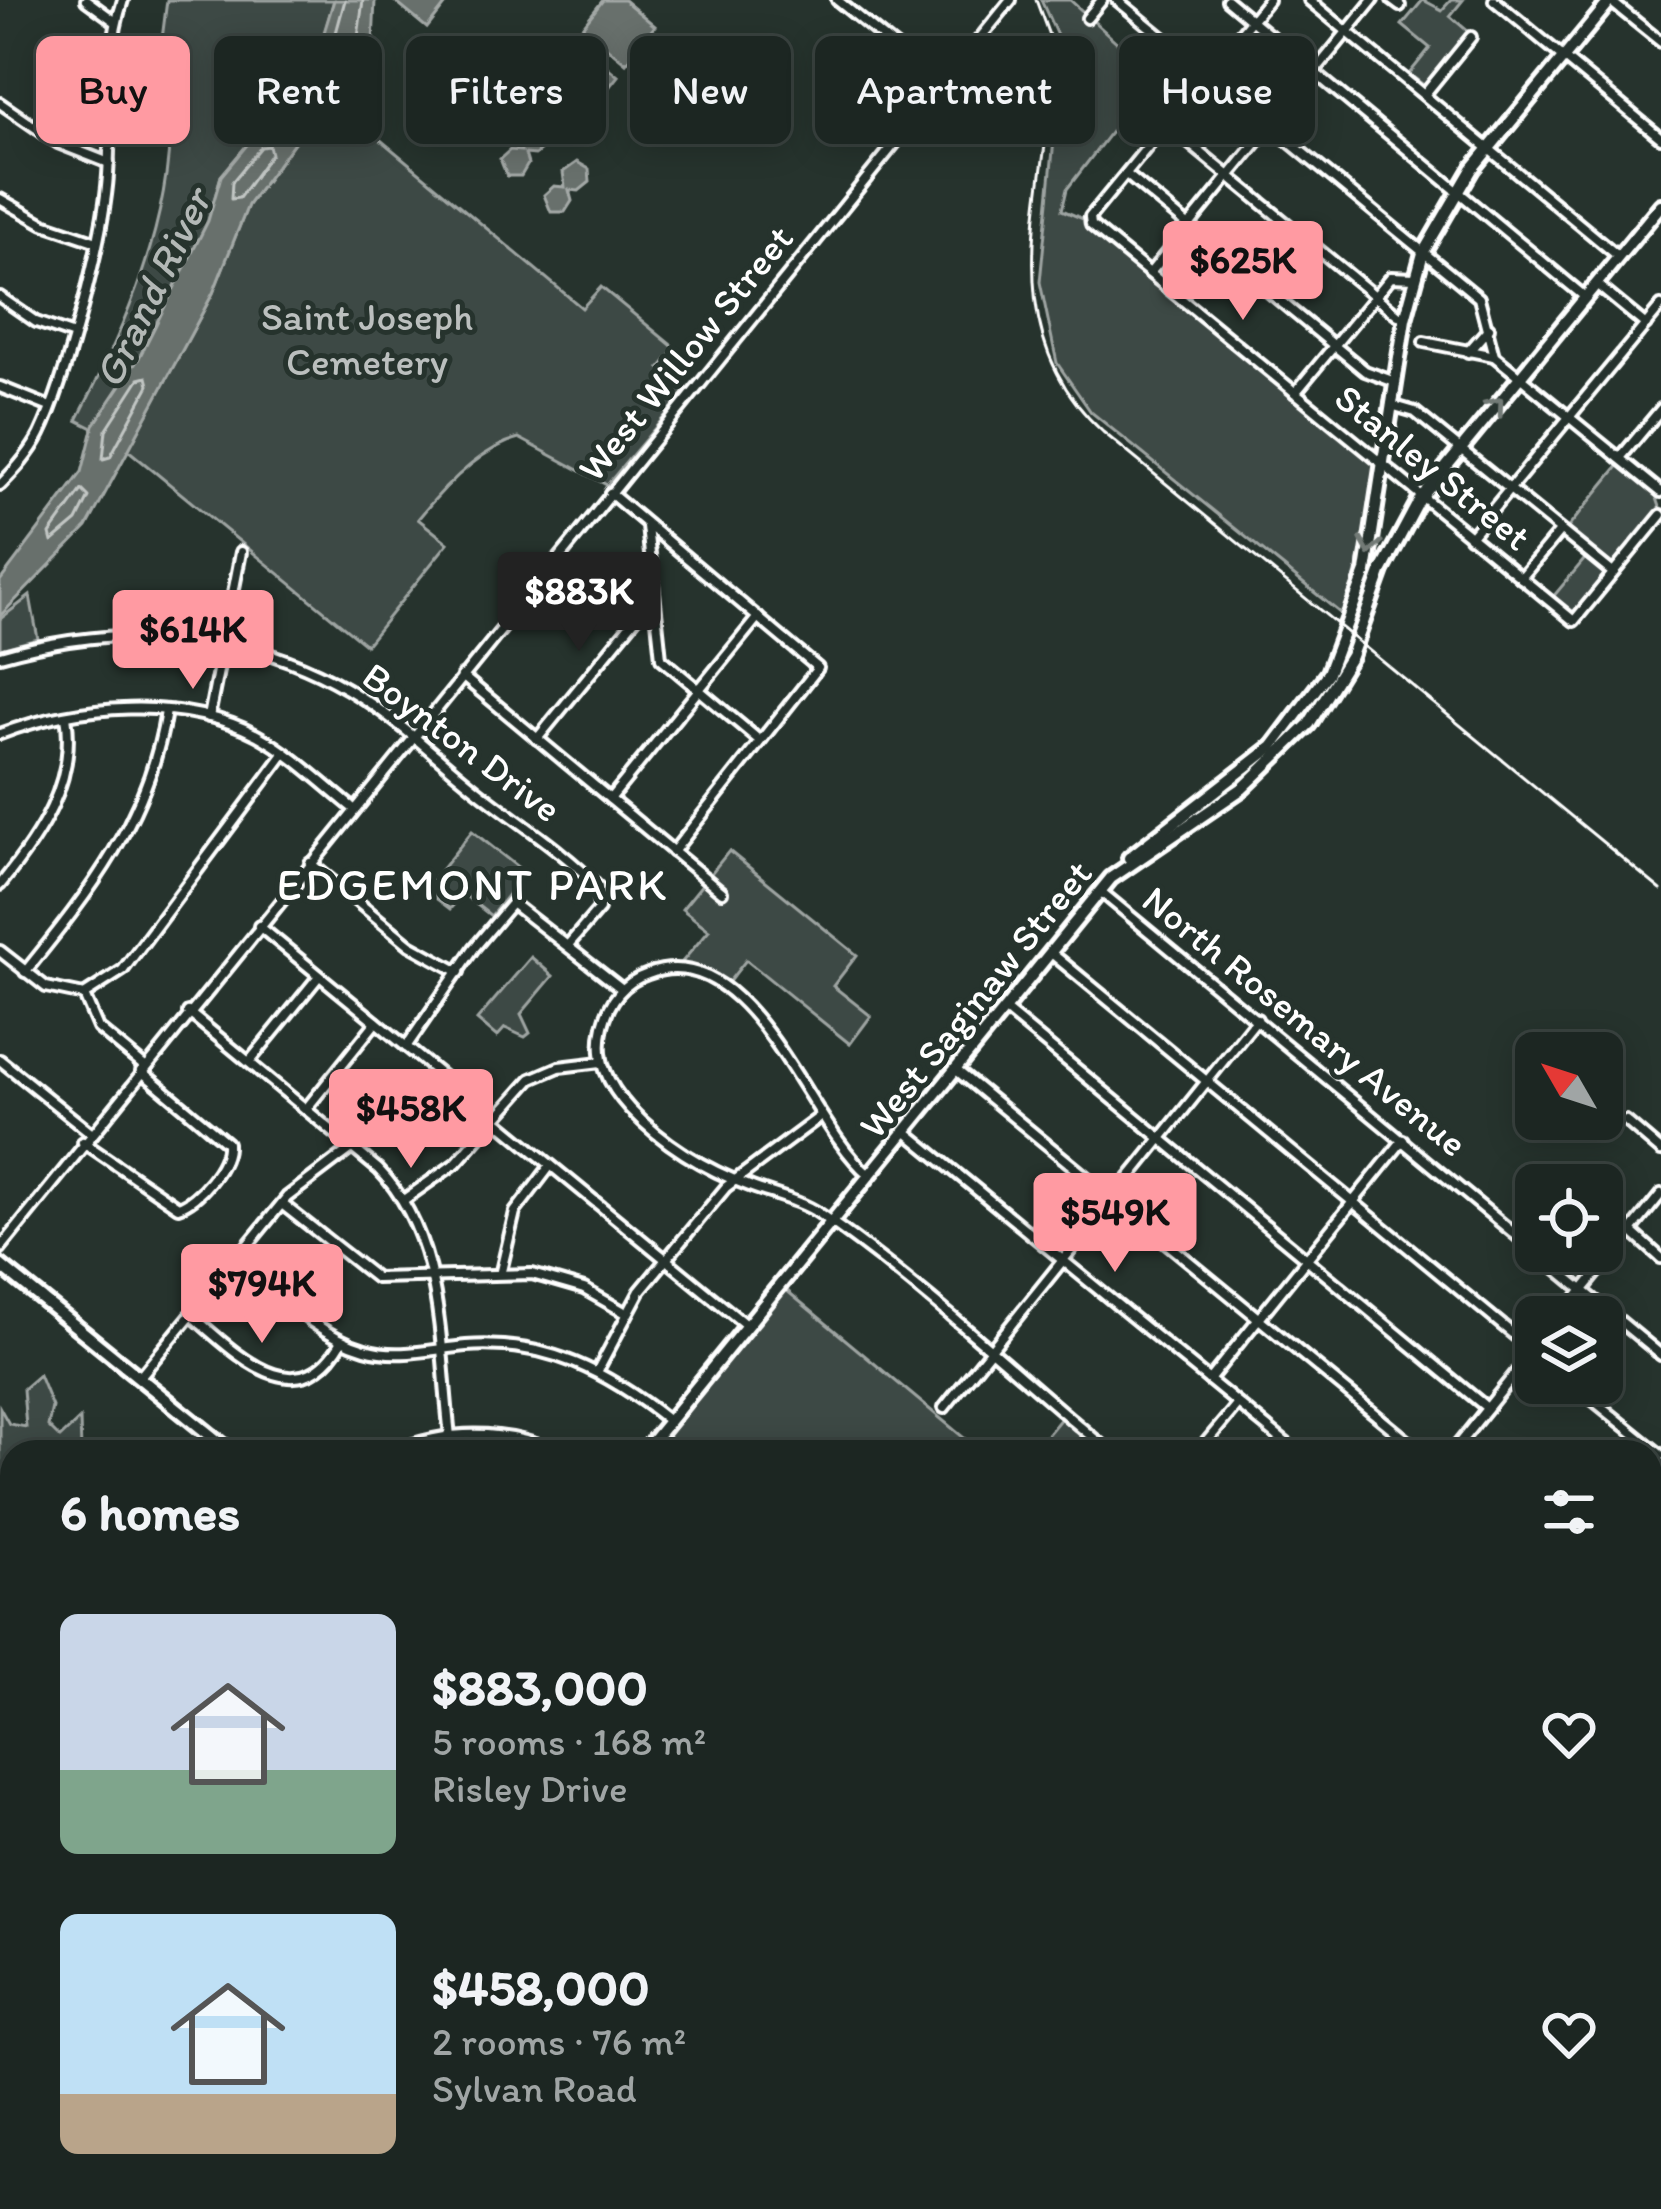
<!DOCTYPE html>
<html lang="en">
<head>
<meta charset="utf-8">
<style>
	body { margin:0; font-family:Itim,sans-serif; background:#252e2a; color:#f1f3f6; height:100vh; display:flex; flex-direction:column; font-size:45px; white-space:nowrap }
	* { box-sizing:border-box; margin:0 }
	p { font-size:39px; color:#a0a5a5 }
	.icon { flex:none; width:66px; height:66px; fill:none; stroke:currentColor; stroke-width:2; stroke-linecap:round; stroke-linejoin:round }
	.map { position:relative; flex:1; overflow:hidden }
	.side { position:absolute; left:0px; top:1440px; width:1662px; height:771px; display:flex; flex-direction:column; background:#1c2622; border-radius:36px 36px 0 0; box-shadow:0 6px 30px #0003,0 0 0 3px #3a4340 }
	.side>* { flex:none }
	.guide { position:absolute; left:36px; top:36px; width:1590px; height:108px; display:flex; gap:24px }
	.needle { width:78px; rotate:309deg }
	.buttons { position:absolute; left:1515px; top:1032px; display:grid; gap:24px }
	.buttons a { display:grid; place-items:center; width:108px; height:108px; border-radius:18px; background:#1c2622; box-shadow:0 6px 30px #0003,0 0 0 3px #3a4340; font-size:60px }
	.price { position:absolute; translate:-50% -102px; padding:0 27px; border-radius:12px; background:#ff9aa2; color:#111; font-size:39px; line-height:78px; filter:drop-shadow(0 3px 6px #0008) }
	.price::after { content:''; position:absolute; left:50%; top:72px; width:36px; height:27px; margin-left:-18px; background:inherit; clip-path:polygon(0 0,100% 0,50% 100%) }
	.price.current { background:#222; color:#fff }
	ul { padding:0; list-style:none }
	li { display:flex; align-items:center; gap:36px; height:300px; padding:0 60px }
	li span { display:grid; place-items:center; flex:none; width:336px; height:240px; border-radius:18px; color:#555 }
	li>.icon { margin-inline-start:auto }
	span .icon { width:144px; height:144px; fill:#fffc; stroke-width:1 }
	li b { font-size:51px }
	h2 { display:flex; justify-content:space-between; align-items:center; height:144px; padding:0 60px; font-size:51px }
	.chip { padding:0 42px; border-radius:18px; background:#1c2622; box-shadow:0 6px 30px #0003,0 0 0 3px #3a4340; font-size:42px; line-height:108px }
	.chip.current { background:#ff9aa2; color:#111 }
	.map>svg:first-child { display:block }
	.green { fill:#3e4944; stroke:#9ea4a2; stroke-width:3 }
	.water { fill:#67706c; stroke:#a4a9a7; stroke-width:3 }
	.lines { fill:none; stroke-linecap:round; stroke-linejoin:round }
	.shore { stroke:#c2c6c4; stroke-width:3 }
	.minor-casing { stroke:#fff; stroke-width:16 }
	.major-casing { stroke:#fff; stroke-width:20 }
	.minor { stroke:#26332d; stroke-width:8 }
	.major { stroke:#26332d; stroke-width:10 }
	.rail { stroke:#fff; stroke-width:3 }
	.oneway { stroke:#727a76 }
	.labels { text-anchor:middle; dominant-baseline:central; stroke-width:10; stroke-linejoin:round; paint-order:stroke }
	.park-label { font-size:39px; fill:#bbbfbe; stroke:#26332d }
	.street-label { font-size:39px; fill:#fff; stroke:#26332d }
	.water-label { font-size:42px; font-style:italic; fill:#b3b8b6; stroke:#26332d }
	.quarter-label { font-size:45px; letter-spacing:3px; fill:#fff; stroke:#26332d }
</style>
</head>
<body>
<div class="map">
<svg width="1661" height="2209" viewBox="0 0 1661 2209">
	<rect width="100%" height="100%" fill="#26332d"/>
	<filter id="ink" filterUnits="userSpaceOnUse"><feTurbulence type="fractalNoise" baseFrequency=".00833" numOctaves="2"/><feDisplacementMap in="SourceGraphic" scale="24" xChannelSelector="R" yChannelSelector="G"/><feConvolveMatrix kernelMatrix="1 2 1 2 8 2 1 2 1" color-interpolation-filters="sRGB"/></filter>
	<g filter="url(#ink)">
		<g class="green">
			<path d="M167,0H334L315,65L221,176L208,221L139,358L93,428L77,420C125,328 170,225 170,120L152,117Z"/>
			<path d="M1041,0H1070L1154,76L1067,189L1062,210L1088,221L1382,465L1345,617L1091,412L1057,363L1040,282L1063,49Z"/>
			<path d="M1423,0L1442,10L1451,0H1463L1450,16L1470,33L1426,87L1409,74L1430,48L1402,25Z"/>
			<path d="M328,96L582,308L601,287L676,349L660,368L687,390L607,485L519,438C479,449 443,488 418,519L448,543L366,645L128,450L213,293L248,205Z"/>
			<path d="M1620,464L1656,495L1660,507L1612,566L1566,530Z"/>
			<path d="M1588,555L1608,572L1572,615L1552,598Z"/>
			<path d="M30,596L38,639L0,649V619Z"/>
			<path d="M472,831L525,873L491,916L463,894L450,909L425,890Z"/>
			<path d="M729,851L857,955L833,986L871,1016L850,1044L746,960L727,984L682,962L709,930L682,909Z"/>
			<path d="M531,957L553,976L521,1014L530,1033L525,1037L505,1028L497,1037L477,1020Z"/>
			<path d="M786,1290L981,1452H654Z"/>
			<path d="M39,1375L52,1407L48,1426L60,1438L80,1419L81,1452H12V1489L0,1462V1408L9,1424L26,1427L23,1389Z"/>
			<path d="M1062,1417L1105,1452H1033Z"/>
			<path d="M1650,1586L1661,1595L1657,1661L1650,1660Z"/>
			<path d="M1650,1964L1661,1986V2063L1655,2060Z"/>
		</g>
		<g class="water">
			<path d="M334,0H375L373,43L366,60L328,96L248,205L213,293L87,527L0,616V581L82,472L94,425L139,358L208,221L221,176L314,65Z"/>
			<path d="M393,0H441L446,4L427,28Z"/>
			<path d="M603,0H624L655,26L626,63L582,27Z"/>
			<path d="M665,34L686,52L657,89L634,69Z"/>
			<path d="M575,40L591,53L559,93L542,79Z"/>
			<path d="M593,55L618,76L586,116L560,94Z"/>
			<path d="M533,127L544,133L546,146L535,155L525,154L528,164L521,176H507L500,159L510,150L521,151L519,136Z"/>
			<path d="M577,162L589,169L590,182L579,191L569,190L572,201L565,212H551L544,195L554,186L565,187L563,172Z"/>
		</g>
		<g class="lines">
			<g class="shore">
				<path d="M345,0L327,66L332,73L356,52L363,0"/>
				<path d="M261,147L269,146L271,154L239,198L231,199L232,182Z"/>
				<path d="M147,377L149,385L110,457L103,459L106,430L139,379Z"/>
				<path d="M82,490L89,497L77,521L52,542L50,534Z"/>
			</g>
			<g class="minor-casing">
				<g id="minor">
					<path d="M86,0L116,22"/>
					<path d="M837,0L942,85"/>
					<path d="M1117,0L1479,298L1494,356"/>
					<path d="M1227,0L1585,297"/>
					<path d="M1268,0L1090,217L1091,225L1574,621L1661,515"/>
					<path d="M1309,0L1618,256"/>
					<path d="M1392,0L1400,6"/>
					<path d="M1494,0L1661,138"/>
					<path d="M1609,0L1661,42"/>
					<path d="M1087,18L1102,0"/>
					<path d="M1424,95L1471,37"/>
					<path d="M0,103L58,143L109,163"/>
					<path d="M1166,124L1398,315"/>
					<path d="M1126,174L1365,371L1395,382"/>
					<path d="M0,199L44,224L97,242"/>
					<path d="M1150,273L1373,0"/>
					<path d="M1596,284L1646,325"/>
					<path d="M0,297L36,322L71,334"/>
					<path d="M1424,342L1494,356L1661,492"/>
					<path d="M1468,352L1489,328"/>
					<path d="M0,387L50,407"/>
					<path d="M1295,393L1391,277L1415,278"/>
					<path d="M1391,405L1415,412L1613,573"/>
					<path d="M1620,458L1661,409"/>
					<path d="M0,485C15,470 30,454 40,434C66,380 104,236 108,175C112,118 104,55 123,0"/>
					<path d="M610,493L818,668L673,852"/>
					<path d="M647,526L661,658L760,741"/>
					<path d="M1470,537L1661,306"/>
					<path d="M1521,578L1560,531"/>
					<path d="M0,656C122,622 253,627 362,698C403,724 438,759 476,789C516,821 563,850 598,887L599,909L568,945"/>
					<path d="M462,676L722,892"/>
					<path d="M209,717L241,552"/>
					<path d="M0,734C77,705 181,695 257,735C292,754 323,784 354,809"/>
					<path d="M537,739L653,597"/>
					<path d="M610,799L758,617"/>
					<path d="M310,863L410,945L459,972"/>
					<path d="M0,885C39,837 77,782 66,716"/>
					<path d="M1100,891L1661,1355"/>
					<path d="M259,926L747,1326"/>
					<path d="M0,951L46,987L84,995"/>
					<path d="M1050,952L1536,1353"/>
					<path d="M25,972C90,892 150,816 166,711"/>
					<path d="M84,995L123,970L284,754"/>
					<path d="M84,995L98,1028L145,1067"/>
					<path d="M1004,1009L1487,1408"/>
					<path d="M188,1012L378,1169C445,1237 439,1346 450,1436"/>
					<path d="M406,1047L474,948L512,903L622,989"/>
					<path d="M0,1060L91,1133"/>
					<path d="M249,1062L319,976"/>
					<path d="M955,1069L1421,1452"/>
					<path d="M306,1109L376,1022"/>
					<path d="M1626,1121L1661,1151"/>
					<path d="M905,1131L1297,1452"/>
					<path d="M83,1142L178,1207C198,1201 229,1165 227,1143L141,1071"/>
					<path d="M869,1175C807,1124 752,936 648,974C624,982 609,1001 603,1026C595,1059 608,1085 630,1109C664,1145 706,1170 752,1187C774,1195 801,1201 820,1214C919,1282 1017,1375 1110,1452"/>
					<path d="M405,1199L456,1163L531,1079L559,1067L601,1062"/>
					<path d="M282,1204L376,1278L532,1274L584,1289L626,1313"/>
					<path d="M1631,1231L1661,1258"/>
					<path d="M0,1249L1011,0"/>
					<path d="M237,1259C276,1291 316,1335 365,1349C398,1359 433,1349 466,1346C547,1340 608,1372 669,1421"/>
					<path d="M501,1271L515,1212L550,1166"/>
					<path d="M191,1315C235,1352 297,1419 342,1341"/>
					<path d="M1561,1317L1661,1194"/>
					<path d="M598,1370L640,1291L726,1187L821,1116"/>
					<path d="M139,1378L287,1197L406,1107L438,1074"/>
					<path d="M1209,1380L1403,1140"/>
					<path d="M1572,1383L1661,1455"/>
					<path d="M944,1408L1257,1019"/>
					<path d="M392,1452C447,1429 503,1429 558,1452"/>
					<path d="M1198,1452L1238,1404"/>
					<path d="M1452,1452L1535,1349"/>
					<path d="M0,1517L12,1527"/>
					<path d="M0,1617L12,1626"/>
					<path d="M1650,1702L1661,1711"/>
					<path d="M0,1770L12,1780"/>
					<path d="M0,2140L12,2149"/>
					<path d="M96,2199L108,2209"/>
					<path d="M336,2199L348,2209"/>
					<path d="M525,2199L537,2209"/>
					<path d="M718,2199L729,2209"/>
					<path d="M896,2199L908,2209"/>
					<path d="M1020,2199L1033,2209"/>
					<path d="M1393,2199L1405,2209"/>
					<path d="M297,2209L305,2199"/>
					<path d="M833,2209L841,2199"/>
					<path d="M1137,2209L1145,2200"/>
					<path d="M1269,2209L1277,2199"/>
					<path d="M1645,2209L1661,2189"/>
				</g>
			</g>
			<g class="major-casing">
				<g id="major">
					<path d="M1129,858L1272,747L1328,673L1366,572L1405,319L1423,253L1472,169L1611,0"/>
					<path d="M0,1265L231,1452"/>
					<path d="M644,1452L1111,878L1243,788L1309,724L1351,656L1382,570L1420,499L1661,205"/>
					<path d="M1144,2199L1157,2209"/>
					<path d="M34,2209L42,2199"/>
				</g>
			</g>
			<use href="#minor" class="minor"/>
			<use href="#major" class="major"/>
			<path class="rail" d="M1036,0L1050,38L1054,75C1042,202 995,334 1103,432L1661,890"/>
		</g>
		<defs><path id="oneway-chevron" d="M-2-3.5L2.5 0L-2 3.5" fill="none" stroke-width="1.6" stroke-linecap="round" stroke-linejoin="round" transform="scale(3)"/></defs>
		<g class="oneway">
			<use href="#oneway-chevron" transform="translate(1496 405) rotate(-50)"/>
			<use href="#oneway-chevron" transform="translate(1370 546) rotate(99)"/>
		</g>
	</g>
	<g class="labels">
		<g class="park-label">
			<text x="367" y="316">Saint Joseph<tspan x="367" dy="45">Cemetery</tspan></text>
		</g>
		<g class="street-label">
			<text transform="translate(685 353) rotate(-51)">West Willow Street</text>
			<text transform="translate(1433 467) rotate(39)">Stanley Street</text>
			<text transform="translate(462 742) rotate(37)">Boynton Drive</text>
			<text transform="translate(975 999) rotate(-51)">West Saginaw Street</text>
			<text transform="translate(1305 1021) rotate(39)">North Rosemary Avenue</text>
		</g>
		<g class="water-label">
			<text transform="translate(152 288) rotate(-64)">Grand River</text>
		</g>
		<g class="quarter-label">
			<text x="473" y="884">EDGEMONT PARK</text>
		</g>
	</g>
</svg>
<div class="buttons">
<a><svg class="needle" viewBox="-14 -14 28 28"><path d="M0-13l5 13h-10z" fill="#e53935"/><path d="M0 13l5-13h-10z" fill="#a0a5a5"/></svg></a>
<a><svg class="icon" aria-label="locate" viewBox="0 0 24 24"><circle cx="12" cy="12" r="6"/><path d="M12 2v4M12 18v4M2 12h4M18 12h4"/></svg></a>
<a><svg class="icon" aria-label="layers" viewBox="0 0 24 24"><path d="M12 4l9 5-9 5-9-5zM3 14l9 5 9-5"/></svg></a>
</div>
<b class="price" style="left:1243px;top:323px">$625K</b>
<b class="price current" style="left:579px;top:654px">$883K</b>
<b class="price" style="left:193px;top:692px">$614K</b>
<b class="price" style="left:411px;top:1171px">$458K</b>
<b class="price" style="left:1115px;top:1275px">$549K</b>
<b class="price" style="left:262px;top:1346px">$794K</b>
<div class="guide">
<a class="chip current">Buy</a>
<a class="chip">Rent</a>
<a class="chip">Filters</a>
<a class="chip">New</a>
<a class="chip">Apartment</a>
<a class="chip">House</a>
</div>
<section class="side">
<h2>6 homes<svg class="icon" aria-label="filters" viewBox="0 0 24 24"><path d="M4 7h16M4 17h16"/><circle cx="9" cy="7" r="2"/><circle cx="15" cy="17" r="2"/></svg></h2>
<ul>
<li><span style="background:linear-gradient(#c9d6e8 65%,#7fa58c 0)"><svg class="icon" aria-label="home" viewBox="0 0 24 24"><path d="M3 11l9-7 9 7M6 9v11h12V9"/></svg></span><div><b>$883,000</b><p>5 rooms · 168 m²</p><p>Risley Drive</p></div><svg class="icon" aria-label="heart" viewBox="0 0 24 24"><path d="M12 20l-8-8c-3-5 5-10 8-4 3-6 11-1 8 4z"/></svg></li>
<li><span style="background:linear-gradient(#bfe0f5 75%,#b9a48a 0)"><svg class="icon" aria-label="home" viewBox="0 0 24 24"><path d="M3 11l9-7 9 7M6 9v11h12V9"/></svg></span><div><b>$458,000</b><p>2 rooms · 76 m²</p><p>Sylvan Road</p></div><svg class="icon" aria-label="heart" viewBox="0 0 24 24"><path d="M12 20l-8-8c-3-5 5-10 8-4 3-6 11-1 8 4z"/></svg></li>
</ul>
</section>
</div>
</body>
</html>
